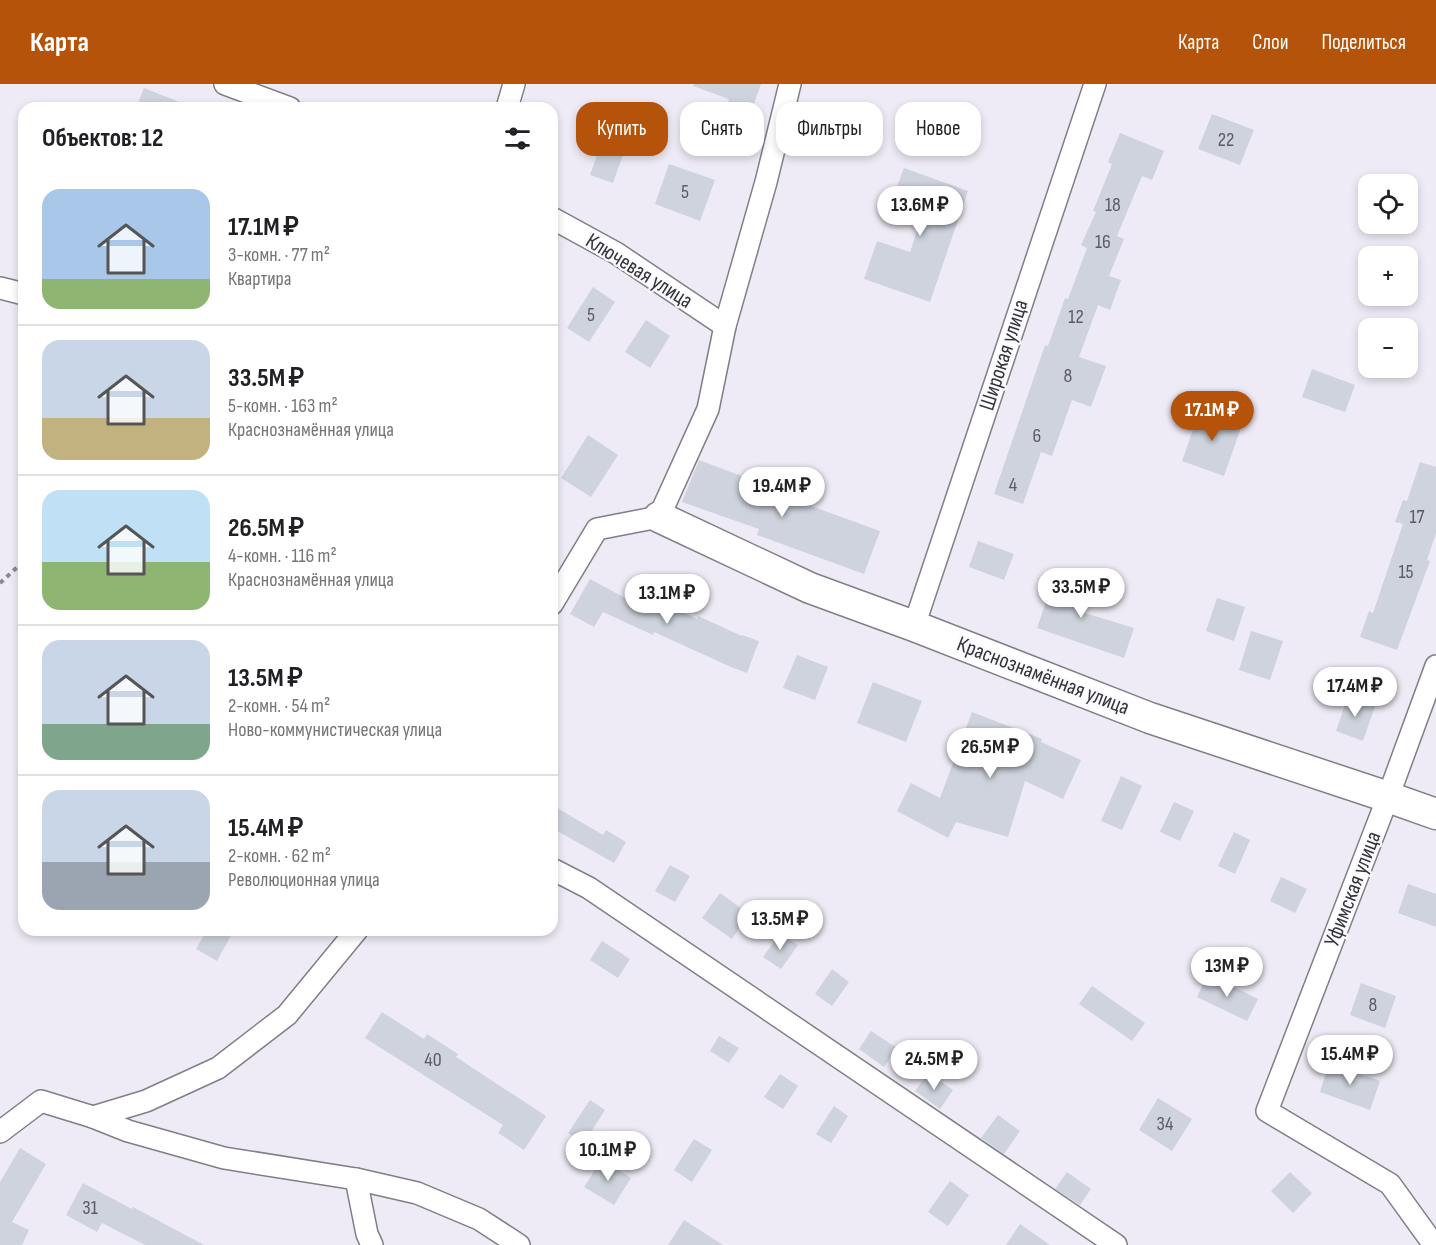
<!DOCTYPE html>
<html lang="ru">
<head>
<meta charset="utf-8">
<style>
	body { margin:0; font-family:"Sofia Sans Condensed",sans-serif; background:#f6f6f6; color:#202124; height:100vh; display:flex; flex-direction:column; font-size:22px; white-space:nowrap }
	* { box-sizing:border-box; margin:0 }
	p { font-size:20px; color:#757577 }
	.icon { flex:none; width:33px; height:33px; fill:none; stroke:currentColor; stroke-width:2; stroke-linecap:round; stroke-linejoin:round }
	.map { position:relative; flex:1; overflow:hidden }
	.sheet { position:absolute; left:18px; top:18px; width:540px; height:834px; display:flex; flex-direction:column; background:#fff; border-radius:18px; box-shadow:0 3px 9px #0003 }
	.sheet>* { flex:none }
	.guide { position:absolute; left:576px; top:18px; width:570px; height:54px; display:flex; gap:12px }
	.buttons { position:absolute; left:1358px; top:90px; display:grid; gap:12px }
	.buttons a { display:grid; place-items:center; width:60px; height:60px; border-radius:12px; background:#fff; box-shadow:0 3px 9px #0003; font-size:30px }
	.price { position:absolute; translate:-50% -51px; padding:0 14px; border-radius:21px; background:#fff; color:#222; font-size:20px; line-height:39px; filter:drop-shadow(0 2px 3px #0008) }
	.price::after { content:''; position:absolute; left:50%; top:36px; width:18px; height:14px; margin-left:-9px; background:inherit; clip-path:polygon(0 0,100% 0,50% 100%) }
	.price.on { background:#b45309; color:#fff }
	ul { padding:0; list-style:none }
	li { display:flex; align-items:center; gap:18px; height:150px; padding:0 24px }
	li+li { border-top:2px solid #e0e0e0 }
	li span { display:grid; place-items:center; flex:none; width:168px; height:120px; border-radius:18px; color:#555 }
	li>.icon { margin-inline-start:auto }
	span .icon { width:72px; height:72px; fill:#fffc; stroke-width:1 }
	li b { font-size:26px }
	h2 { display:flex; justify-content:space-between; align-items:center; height:72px; padding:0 24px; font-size:26px }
	.chip { padding:0 21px; border-radius:18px; background:#fff; box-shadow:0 3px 9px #0003; font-size:21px; line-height:54px }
	.chip.on { background:#b45309; color:#fff }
	header { display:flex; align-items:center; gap:36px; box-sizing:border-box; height:84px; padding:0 30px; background:#b45309; color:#fff }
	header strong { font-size:28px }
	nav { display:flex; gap:33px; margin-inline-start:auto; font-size:21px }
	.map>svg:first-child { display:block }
	.building { fill:#ced3dd }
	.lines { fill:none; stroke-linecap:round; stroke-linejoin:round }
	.street-casing { stroke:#807e87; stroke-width:24 }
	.secondary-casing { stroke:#807e87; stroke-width:33 }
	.path { stroke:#8a8890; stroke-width:4; stroke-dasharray:4.5 4.5; stroke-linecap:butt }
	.street { stroke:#fff; stroke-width:21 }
	.secondary { stroke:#fff; stroke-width:30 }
	.labels { text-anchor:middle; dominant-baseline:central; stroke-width:4.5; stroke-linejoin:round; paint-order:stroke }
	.number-label { font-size:20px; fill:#5b5c61 }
	.street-label { font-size:22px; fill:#353438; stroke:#fbfafe }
</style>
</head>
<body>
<header>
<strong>Карта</strong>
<nav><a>Карта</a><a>Слои</a><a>Поделиться</a></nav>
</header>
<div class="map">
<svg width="1436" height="1161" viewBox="0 0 1436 1161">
	<rect width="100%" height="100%" fill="#eeebf6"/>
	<g class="building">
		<path d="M694,0H761L750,31L752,32L740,67L714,57L729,15L693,2Z"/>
		<path d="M144,4L192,23V24H136Z"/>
		<path d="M1212,30L1254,46L1240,81L1198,65Z"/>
		<path d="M1120,49L1164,67L1152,96L1142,92L1117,152L1124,155L1109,192L1121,196L1110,226L1098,221L1079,273L1106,282L1091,323L1072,316L1052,372L1041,368L1023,420L994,410L1045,261L1048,262L1065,214L1068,215L1087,164L1081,161L1096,128L1093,127L1112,80L1108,78Z"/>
		<path d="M602,57L625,65L613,99L590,91Z"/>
		<path d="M669,80L715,96L700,137L655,120Z"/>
		<path d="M904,84L968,107L930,218L864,195L877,157L910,168L923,130L891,118Z"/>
		<path d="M593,203L615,218L589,258L567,244Z"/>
		<path d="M646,236L670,252L650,284L625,268Z"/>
		<path d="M1312,285L1355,301L1345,328L1302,313Z"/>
		<path d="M1201,323L1243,338L1224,392L1182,377Z"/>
		<path d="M588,351L618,371L591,413L561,394Z"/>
		<path d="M699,376L744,393L742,397L880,447L864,490L757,451L759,445L682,418Z"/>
		<path d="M1420,378L1436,383V449L1427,476L1430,477L1397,566L1360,553L1369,527L1373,529L1403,440L1395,438L1403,416L1407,417Z"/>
		<path d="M978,457L1014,470L1004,496L969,483Z"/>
		<path d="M1056,489L1094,503L1085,529L1134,544L1124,574L1037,544Z"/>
		<path d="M590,495L636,520L641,509L697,535L698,532L742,552V551L759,557L747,589L731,583L654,548L653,551L603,528L594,543L570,530Z"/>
		<path d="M1217,514L1245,523L1234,557L1206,547Z"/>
		<path d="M1251,547L1283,557L1270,596L1239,586Z"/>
		<path d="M797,571L828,583L815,616L783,604Z"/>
		<path d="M873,598L922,617L906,658L857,639Z"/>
		<path d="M1348,612L1375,622L1363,657L1336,647Z"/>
		<path d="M972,628L1042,655L1041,658L1081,676L1063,715L1025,697L1008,753L956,738L948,754L897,727L911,699L940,714Z"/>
		<path d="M1121,692L1142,702L1122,746L1101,737Z"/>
		<path d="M1174,718L1194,727L1180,757L1160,748Z"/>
		<path d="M552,721L603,751L606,746L626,758L614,779L552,744Z"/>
		<path d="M1234,748L1250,756L1235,790L1218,782Z"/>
		<path d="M670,781L690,792L675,818L655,807Z"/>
		<path d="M1281,793L1307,805L1295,829L1270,817Z"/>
		<path d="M1408,800L1436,810V843L1398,829Z"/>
		<path d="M720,809L749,830L732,855L702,834Z"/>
		<path d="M207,846H234L217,877L196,865Z"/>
		<path d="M780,849L798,861L781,885L763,873Z"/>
		<path d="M602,857L630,875L618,894L590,876Z"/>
		<path d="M832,885L849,898L832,922L815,910Z"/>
		<path d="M1208,890L1258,915L1247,937L1197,913Z"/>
		<path d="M1361,899L1396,912L1385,944L1350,931Z"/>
		<path d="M1092,902L1145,939L1132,957L1079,920Z"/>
		<path d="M382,928L424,955L427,950L458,970L456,973L546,1032L524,1066L498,1049L503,1041L365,954Z"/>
		<path d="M871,947L897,964L884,983L859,965Z"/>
		<path d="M719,952L739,964L729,979L710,967Z"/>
		<path d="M1329,979L1380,997L1370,1026L1320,1008Z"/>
		<path d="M928,989L953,1006L940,1025L915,1007Z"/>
		<path d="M780,990L798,1002L783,1025L764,1013Z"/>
		<path d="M1158,1014L1192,1035L1172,1067L1139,1046Z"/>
		<path d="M590,1016L605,1026L584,1059L568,1049Z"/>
		<path d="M834,1022L848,1032L831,1059L816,1050Z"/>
		<path d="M998,1031L1020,1047L1004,1070L981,1054Z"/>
		<path d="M694,1055L712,1066L692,1098L674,1086Z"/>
		<path d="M20,1064L46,1080L12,1138L29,1146L22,1161H0V1098Z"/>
		<path d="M602,1075L631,1094L614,1121L584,1103Z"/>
		<path d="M1067,1088L1091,1105L1080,1121L1055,1105Z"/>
		<path d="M1290,1088L1312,1109L1293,1129L1271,1107Z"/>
		<path d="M950,1097L969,1111L948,1142L928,1128Z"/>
		<path d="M83,1099L132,1125L133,1123L204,1161H145L102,1139L97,1148L66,1131Z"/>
		<path d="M684,1136L723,1161H668Z"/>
		<path d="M1020,1140L1050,1161H1006Z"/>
	</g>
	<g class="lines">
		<g class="street-casing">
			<g id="street">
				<path d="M225,0L290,24"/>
				<path d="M507,24L514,0"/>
				<path d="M552,134L616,169L725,242"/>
				<path d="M0,204L24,210"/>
				<path d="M552,520L597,445L659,433L708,325L725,242L766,98L790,0"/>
				<path d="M914,542L1095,0"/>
				<path d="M552,785L589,804L1116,1161"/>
				<path d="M93,1033L146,1017L218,984L287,931L357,846"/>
				<path d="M0,1048L41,1017L93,1033L128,1047L224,1074L356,1095L417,1109L479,1135L519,1161"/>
				<path d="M356,1095L367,1150L372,1161"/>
				<path d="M1434,1161L1390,1100L1267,1027L1388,713L1436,582"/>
			</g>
		</g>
		<g class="secondary-casing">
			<path id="secondary" d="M659,433L810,504L914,542L1150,634L1388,713L1436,730"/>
		</g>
		<path class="path" d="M0,499L24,477"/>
		<use href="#street" class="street"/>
		<use href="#secondary" class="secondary"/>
	</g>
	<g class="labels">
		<g class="number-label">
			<text x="1226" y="56">22</text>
			<text x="685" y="108">5</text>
			<text x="1113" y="121">18</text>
			<text x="1103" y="158">16</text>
			<text x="591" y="231">5</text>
			<text x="1076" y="233">12</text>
			<text x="1068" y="292">8</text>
			<text x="1037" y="352">6</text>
			<text x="1013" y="401">4</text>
			<text x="1417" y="433">17</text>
			<text x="1406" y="488">15</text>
			<text x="1373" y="921">8</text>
			<text x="433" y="976">40</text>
			<text x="1165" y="1040">34</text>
			<text x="90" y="1124">31</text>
		</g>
		<g class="street-label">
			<text transform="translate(639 187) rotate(32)">Ключевая улица</text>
			<text transform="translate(1004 271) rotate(-72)">Широкая улица</text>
			<text transform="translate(1043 592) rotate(21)">Краснознамённая улица</text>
			<text transform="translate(1353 805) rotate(-69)">Уфимская улица</text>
		</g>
	</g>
</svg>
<div class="buttons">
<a><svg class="icon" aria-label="locate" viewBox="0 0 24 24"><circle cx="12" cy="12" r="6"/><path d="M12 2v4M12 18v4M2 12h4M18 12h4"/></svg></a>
<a>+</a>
<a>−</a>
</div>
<b class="price" style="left:920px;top:153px">13.6M ₽</b>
<b class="price on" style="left:1212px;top:358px">17.1M ₽</b>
<b class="price" style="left:782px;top:434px">19.4M ₽</b>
<b class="price" style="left:1081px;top:535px">33.5M ₽</b>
<b class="price" style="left:667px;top:541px">13.1M ₽</b>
<b class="price" style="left:1355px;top:634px">17.4M ₽</b>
<b class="price" style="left:990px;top:695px">26.5M ₽</b>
<b class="price" style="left:780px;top:867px">13.5M ₽</b>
<b class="price" style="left:1227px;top:914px">13M ₽</b>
<b class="price" style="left:1350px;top:1002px">15.4M ₽</b>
<b class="price" style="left:934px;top:1007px">24.5M ₽</b>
<b class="price" style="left:608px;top:1098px">10.1M ₽</b>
<div class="guide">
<a class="chip on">Купить</a>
<a class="chip">Снять</a>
<a class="chip">Фильтры</a>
<a class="chip">Новое</a>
</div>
<section class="sheet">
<h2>Объектов: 12<svg class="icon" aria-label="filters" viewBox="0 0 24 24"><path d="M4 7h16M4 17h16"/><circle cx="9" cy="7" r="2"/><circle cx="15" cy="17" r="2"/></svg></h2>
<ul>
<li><span style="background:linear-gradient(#a9c7e8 75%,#8fb573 0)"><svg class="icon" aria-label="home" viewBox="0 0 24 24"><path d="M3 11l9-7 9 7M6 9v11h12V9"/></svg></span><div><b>17.1M ₽</b><p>3-комн. · 77 m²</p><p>Квартира</p></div></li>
<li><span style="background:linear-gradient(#c9d6e8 65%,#c2b280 0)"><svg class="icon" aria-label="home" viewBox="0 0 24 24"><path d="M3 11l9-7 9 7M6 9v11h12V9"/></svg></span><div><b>33.5M ₽</b><p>5-комн. · 163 m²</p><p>Краснознамённая улица</p></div></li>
<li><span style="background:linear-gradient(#bfe0f5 60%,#8fb573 0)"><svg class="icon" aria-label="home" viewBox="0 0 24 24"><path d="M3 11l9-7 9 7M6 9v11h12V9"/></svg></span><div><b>26.5M ₽</b><p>4-комн. · 116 m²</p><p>Краснознамённая улица</p></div></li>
<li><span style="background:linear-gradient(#c9d6e8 70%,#7fa58c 0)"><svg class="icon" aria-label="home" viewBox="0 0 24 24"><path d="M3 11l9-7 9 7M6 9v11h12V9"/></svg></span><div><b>13.5M ₽</b><p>2-комн. · 54 m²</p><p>Ново-коммунистическая улица</p></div></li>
<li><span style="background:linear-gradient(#c9d6e8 60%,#9aa5b1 0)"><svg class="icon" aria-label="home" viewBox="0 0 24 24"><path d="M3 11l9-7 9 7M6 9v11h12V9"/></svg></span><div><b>15.4M ₽</b><p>2-комн. · 62 m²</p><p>Революционная улица</p></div></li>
</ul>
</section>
</div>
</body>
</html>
